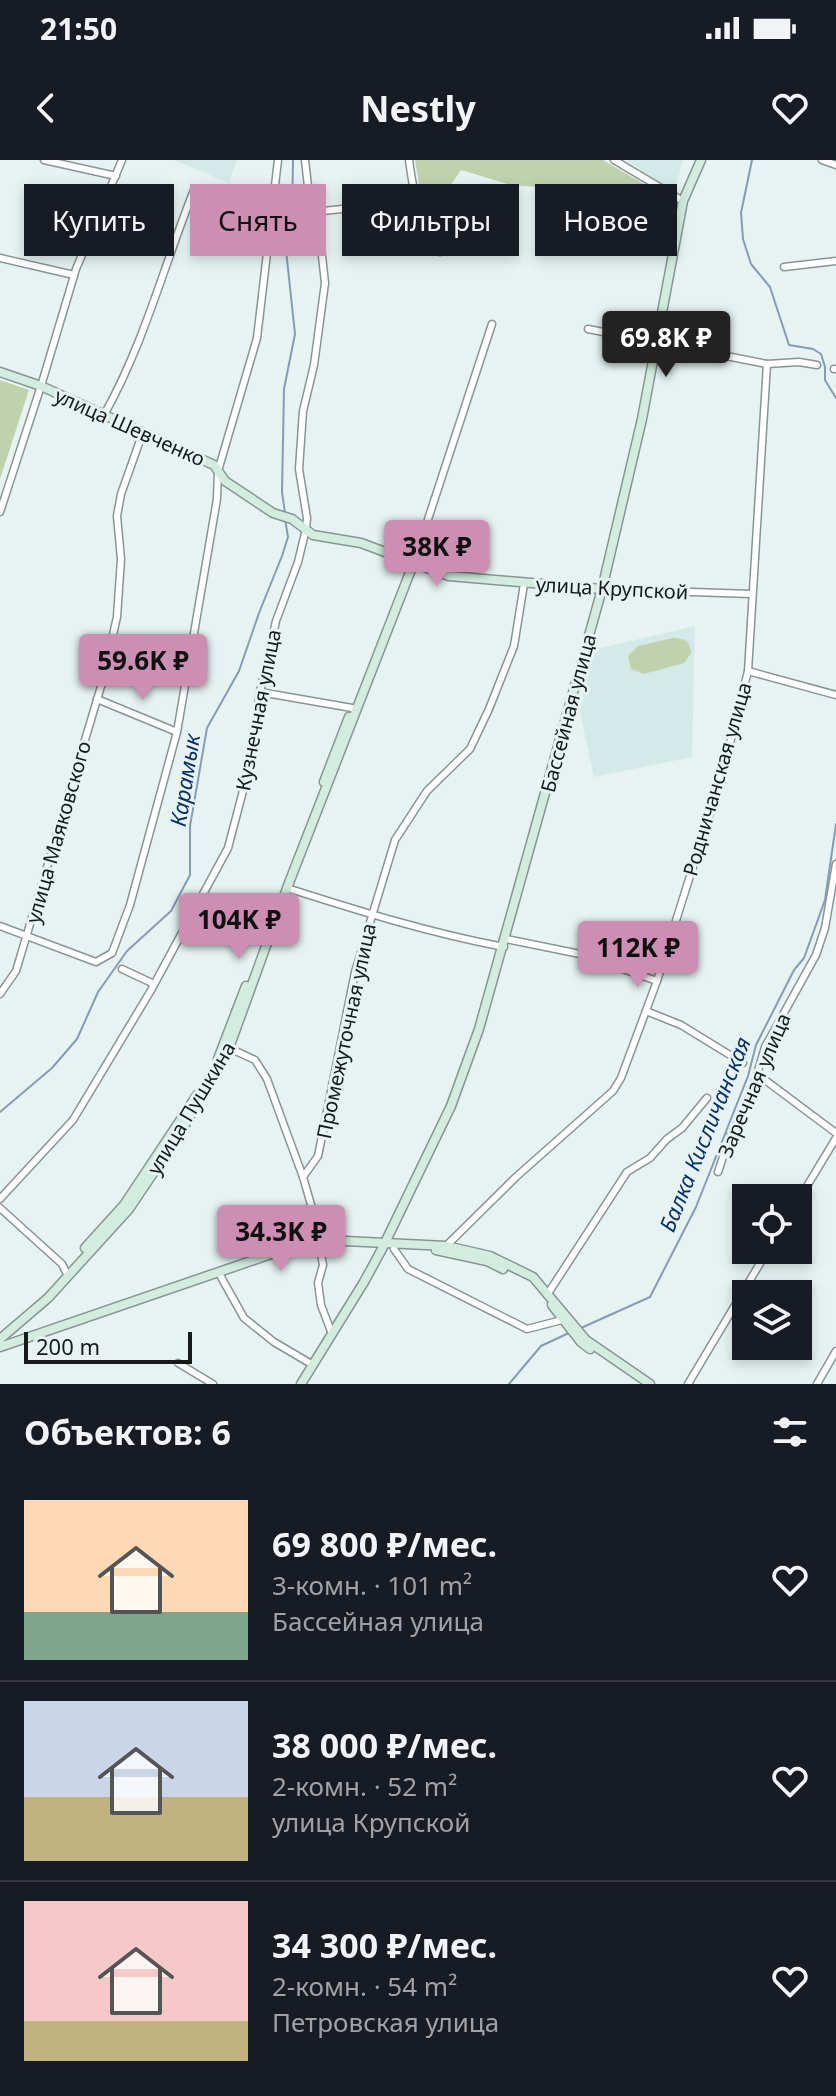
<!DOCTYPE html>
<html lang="ru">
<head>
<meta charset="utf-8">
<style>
	body { margin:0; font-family:"Noto Sans",sans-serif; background:#242831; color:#f1f3f6; height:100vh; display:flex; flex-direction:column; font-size:30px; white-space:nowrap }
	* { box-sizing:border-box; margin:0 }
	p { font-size:26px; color:#9ea1a6 }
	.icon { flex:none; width:44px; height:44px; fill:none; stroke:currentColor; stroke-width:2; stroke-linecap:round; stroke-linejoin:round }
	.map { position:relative; height:1224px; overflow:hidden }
	.side { display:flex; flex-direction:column; background:#171b24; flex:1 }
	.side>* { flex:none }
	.guide { position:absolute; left:24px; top:24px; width:788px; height:72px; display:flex; gap:16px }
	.fabs { position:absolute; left:732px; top:1024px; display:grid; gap:16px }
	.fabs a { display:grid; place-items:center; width:80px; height:80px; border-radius:0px; background:#171b24; box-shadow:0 4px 12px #0003; font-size:40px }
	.scale { position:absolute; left:24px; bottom:20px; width:168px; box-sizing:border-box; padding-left:8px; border:4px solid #151a1a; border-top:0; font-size:22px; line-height:28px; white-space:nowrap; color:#151a1a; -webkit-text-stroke:6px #e6f3f2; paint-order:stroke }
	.price { position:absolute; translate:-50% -68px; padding:0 18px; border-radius:8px; background:#cc8eb2; color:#111; font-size:26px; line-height:52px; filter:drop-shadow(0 2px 4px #0008) }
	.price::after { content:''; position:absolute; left:50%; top:48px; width:24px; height:18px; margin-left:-12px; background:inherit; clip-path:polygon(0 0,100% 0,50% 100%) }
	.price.selected { background:#222; color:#fff }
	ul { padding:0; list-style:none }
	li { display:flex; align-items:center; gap:24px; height:200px; padding:0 24px }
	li+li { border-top:2px solid #363941 }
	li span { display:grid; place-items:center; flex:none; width:224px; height:160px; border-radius:0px; color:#555 }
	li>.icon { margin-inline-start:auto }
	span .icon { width:96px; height:96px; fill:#fffc; stroke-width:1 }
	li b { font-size:34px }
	h2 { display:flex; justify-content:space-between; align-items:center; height:96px; padding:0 24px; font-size:34px }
	.chip { padding:0 28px; border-radius:0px; background:#171b24; box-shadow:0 4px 12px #0003; font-size:28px; line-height:72px }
	.chip.selected { background:#cc8eb2; color:#111 }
	.status { display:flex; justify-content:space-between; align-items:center; height:56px; padding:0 40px; background:#171b24; direction:ltr }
	.status svg { height:22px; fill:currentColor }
	header { display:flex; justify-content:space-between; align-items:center; height:104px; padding:0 24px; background:#171b24; font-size:36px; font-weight:700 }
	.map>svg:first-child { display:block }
	.built { fill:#d3eae8 }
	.green { fill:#c2d1ad }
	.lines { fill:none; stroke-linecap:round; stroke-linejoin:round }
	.stream { stroke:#869bb5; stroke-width:2 }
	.street-casing { stroke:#889594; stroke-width:9 }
	.secondary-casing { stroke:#889594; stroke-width:11 }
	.street { stroke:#fff; stroke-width:6 }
	.secondary { stroke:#d2eddf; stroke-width:8 }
	.labels { text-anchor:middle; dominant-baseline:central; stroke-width:6; stroke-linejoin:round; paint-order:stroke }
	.street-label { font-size:20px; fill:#151a1a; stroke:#e6f3f2 }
	.water-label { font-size:22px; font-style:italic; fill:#063268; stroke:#e6f3f2 }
</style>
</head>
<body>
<div class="status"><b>21:50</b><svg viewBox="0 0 49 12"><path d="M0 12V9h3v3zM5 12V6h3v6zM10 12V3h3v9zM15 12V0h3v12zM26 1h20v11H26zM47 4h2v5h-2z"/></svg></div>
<header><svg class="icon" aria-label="back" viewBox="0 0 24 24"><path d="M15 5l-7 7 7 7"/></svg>Nestly<svg class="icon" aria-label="heart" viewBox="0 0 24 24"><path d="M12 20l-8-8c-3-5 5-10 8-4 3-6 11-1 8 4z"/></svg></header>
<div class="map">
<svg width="836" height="1224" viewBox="0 0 836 1224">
	<rect width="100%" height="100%" fill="#e6f3f2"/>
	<g class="built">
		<path d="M174,0H237L229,23Z"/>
		<path d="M627,0H683L675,31L645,13Z"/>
		<path d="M695,466L692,597L594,617L580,551L592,490Z"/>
	</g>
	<g class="green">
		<path d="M415,0H603L666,37L648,68L636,63L633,69L598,63L605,37L580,32L576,48L567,47L565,29L511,25L461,10L450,26L445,43L423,47Z"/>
		<path d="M0,220L29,230L0,319Z"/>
		<path d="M673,478C684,478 690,481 691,493L684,503L644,514L631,509L628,496L638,486Z"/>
	</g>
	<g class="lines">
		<g class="stream">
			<path d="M752,0L741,53L743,79L751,104L770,127L789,185L813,189L821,194L825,207V220L836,238"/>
			<path d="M285,353L282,332L284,229L295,174L286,90L292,56L293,0"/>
			<path d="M0,952L52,908L77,879L98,832L127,791L171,751L190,715V666L207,568L239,511L259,453L282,396L288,377L285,359"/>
			<path d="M581,1168L650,1137L696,1047L748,916L756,885L794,810L804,798L825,740L836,664"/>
			<path d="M509,1224L541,1186L571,1172"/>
		</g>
		<g class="street-casing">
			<g id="street">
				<path d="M44,0L116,16"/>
				<path d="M409,0C412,22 420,81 440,92"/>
				<path d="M614,0L683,41"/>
				<path d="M822,0L836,5"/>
				<path d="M295,54L417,41"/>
				<path d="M0,98L74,115"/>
				<path d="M784,107L836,101"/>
				<path d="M588,169L767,204L799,202L817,205"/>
				<path d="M834,209H836"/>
				<path d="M104,255C144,184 164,105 194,30L271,54H285"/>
				<path d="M0,352L41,226L76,109L122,0"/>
				<path d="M414,402L492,164"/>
				<path d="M602,429L752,434"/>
				<path d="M748,511L836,535"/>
				<path d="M260,532L352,548L356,551"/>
				<path d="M97,539L177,572"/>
				<path d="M287,728C359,751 430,773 504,787"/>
				<path d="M0,766L96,802L112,793L130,745L177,572L217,339L218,311L257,178L278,0"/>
				<path d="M506,779L580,794L657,821"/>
				<path d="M122,809L154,824"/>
				<path d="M0,834L16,811L102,523L117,457L121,399L117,356L121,334L143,272"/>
				<path d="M646,851L681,865L743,903"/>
				<path d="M229,888L255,900L267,919L303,1017L314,1055L323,1105L318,1123L321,1145L332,1174"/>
				<path d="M757,914L836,973"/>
				<path d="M718,1012L730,976L748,945L765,887L816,795L825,768L836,704"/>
				<path d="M303,1017L318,996L355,812L395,680L427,631L470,589L489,549L514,486L524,424"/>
				<path d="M0,1039L73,960L150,832L228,688L249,608L260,532L276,461L298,402L306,369L307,358L299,309L303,251L314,205L325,123L317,51L309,35L305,0"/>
				<path d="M798,1041L836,978"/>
				<path d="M0,1048L62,1104L68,1116"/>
				<path d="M444,1088L516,1017L613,931L621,918L657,821L723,611L748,511L767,204"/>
				<path d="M394,1089L408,1109L527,1169L562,1160"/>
				<path d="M221,1117L244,1158L274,1182L313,1205"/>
				<path d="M547,1135L627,1012L650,998L667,979L682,968L707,938"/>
				<path d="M178,1203L213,1224"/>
				<path d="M688,1224L768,1090"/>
				<path d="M817,1224L836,1191"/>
			</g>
		</g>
		<g class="secondary-casing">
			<g id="secondary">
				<path d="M0,212L41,226L214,305L225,321L273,353L292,359L313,375L361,383L449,416L602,429"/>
				<path d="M324,622L349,557"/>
				<path d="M218,899L246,826"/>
				<path d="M85,1088L124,1045L197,935"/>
				<path d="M436,1090L487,1101L503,1109"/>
				<path d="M552,1145L581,1182L590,1189"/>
				<path d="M0,1179L48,1138L129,1049L182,970L229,888L287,728L414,402"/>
				<path d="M0,1187L286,1089L345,1081L446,1086L490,1096L533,1117L586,1180L650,1224"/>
				<path d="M301,1224L364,1122L382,1089L451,946L479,869L602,429L642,259L683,41L701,0"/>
			</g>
		</g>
		<use href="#street" class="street"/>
		<use href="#secondary" class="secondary"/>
	</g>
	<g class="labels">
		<g class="street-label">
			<text transform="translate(130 267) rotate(24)">улица Шевченко</text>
			<text transform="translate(612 428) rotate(3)">улица Крупской</text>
			<text transform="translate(258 550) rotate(-79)">Кузнечная улица</text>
			<text transform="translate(568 553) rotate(-75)">Бассейная улица</text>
			<text transform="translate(717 619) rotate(-74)">Родничанская улица</text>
			<text transform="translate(58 672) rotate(-74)">улица Маяковского</text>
			<text transform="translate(346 871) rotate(-78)">Промежуточная улица</text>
			<text transform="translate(754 925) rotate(-67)">Заречная улица</text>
			<text transform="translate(191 948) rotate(-59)">улица Пушкина</text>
		</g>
		<g class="water-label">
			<text transform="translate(184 620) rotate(-81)">Карамык</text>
			<text transform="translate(704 974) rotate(-68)">Балка Кисличанская</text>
		</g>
	</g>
</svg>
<div class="fabs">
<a><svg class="icon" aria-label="locate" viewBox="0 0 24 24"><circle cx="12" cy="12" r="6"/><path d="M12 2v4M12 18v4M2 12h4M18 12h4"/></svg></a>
<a><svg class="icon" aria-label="layers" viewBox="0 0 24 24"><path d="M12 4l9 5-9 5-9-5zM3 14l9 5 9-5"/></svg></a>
</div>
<div class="scale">200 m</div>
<b class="price selected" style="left:666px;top:219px">69.8K ₽</b>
<b class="price" style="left:437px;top:428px">38K ₽</b>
<b class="price" style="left:143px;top:542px">59.6K ₽</b>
<b class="price" style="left:239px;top:801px">104K ₽</b>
<b class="price" style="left:638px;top:829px">112K ₽</b>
<b class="price" style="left:281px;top:1113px">34.3K ₽</b>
<div class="guide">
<a class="chip">Купить</a>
<a class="chip selected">Снять</a>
<a class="chip">Фильтры</a>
<a class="chip">Новое</a>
</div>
</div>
<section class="side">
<h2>Объектов: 6<svg class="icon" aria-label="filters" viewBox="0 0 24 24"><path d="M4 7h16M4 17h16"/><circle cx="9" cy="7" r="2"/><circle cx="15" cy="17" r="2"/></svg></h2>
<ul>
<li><span style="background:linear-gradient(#ffd9b3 70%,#7fa58c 0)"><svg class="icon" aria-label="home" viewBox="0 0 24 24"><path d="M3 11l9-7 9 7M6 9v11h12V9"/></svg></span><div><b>69 800 ₽/мес.</b><p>3-комн. · 101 m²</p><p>Бассейная улица</p></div><svg class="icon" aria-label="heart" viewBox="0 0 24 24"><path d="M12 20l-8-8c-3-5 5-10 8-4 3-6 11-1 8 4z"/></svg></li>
<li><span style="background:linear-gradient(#c9d6e8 60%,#c2b280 0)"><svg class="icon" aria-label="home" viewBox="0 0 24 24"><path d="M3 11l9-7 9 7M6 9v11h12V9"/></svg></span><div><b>38 000 ₽/мес.</b><p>2-комн. · 52 m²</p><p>улица Крупской</p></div><svg class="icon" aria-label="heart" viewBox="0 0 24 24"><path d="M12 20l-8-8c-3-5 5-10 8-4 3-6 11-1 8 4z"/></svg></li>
<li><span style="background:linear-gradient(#f6c9c9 75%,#c2b280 0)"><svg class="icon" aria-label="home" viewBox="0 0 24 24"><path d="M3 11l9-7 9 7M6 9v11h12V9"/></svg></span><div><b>34 300 ₽/мес.</b><p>2-комн. · 54 m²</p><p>Петровская улица</p></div><svg class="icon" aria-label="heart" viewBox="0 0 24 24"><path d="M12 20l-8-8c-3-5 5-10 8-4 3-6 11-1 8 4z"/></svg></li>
</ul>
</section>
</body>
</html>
